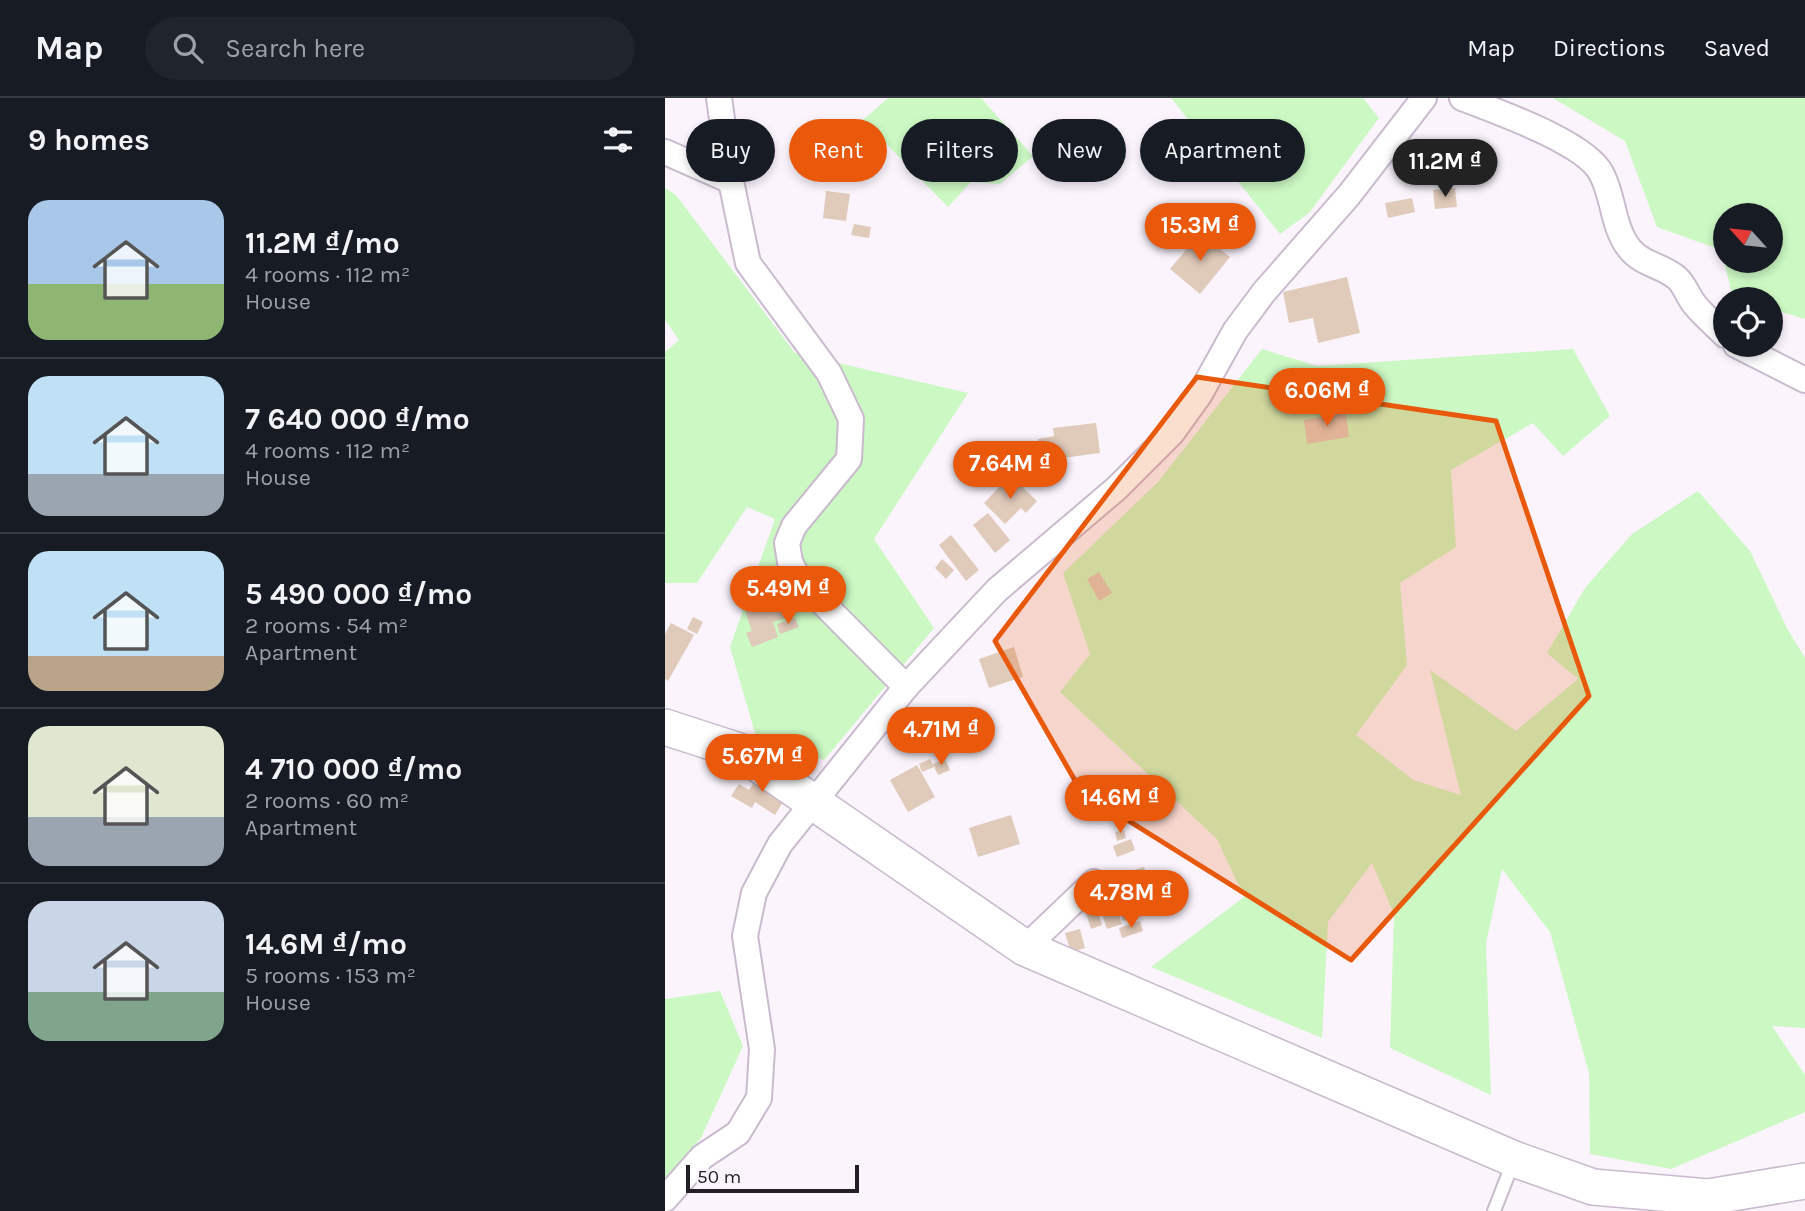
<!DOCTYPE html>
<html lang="en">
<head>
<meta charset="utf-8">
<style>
	body { margin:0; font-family:Karla,sans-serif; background:#20242c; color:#f1f3f6; height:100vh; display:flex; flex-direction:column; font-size:26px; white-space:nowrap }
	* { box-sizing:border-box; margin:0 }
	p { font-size:23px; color:#9ea1a6 }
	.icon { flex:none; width:38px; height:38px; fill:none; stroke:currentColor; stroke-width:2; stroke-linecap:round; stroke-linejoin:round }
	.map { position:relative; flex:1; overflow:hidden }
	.panel { display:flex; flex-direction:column; background:#171b24; width:665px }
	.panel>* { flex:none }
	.hud { position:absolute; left:21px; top:21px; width:665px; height:63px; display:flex; gap:14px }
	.needle { width:46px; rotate:297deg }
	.fabs { position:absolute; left:1048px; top:105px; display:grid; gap:14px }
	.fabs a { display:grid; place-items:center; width:70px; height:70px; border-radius:50%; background:#171b24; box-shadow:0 4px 10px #0003; font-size:35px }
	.scale { position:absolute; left:21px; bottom:18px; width:173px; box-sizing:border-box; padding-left:7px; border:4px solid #241e26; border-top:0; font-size:19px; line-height:24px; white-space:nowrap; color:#241e26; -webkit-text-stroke:5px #fbf4fd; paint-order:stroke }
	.price { position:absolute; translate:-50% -60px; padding:0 16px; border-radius:24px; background:#ea580c; color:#fff; font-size:23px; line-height:46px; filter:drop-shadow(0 2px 4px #0008) }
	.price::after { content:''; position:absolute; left:50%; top:42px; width:21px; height:16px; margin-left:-10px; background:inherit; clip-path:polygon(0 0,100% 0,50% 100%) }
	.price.selected { background:#222; color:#fff }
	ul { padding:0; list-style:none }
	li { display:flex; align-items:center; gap:21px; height:175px; padding:0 28px }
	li+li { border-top:2px solid #363941 }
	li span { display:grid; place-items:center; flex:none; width:196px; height:140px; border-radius:21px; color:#555 }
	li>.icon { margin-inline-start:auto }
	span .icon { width:84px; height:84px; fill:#fffc; stroke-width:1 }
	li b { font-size:30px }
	h2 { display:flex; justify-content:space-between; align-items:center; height:84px; padding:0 28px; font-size:30px }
	.pill { padding:0 24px; border-radius:32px; background:#171b24; box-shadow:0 4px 10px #0003; font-size:24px; line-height:63px }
	.pill.selected { background:#ea580c; color:#fff }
	header { display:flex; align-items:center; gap:42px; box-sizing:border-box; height:98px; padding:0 35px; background:#171b24; border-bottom:2px solid #363941 }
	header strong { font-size:33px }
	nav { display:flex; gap:38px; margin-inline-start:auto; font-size:24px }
	.search { width:490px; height:63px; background:#20242c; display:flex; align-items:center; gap:18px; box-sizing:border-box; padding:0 24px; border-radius:38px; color:#9ea1a6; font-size:26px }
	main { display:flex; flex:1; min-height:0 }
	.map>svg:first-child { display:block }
	.green { fill:#cbf8c3; fill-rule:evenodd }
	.building { fill:#e0caba }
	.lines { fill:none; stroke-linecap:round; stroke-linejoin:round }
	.lane-casing { stroke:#cabace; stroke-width:16 }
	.street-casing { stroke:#cabace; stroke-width:28 }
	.secondary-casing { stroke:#cabace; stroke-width:38 }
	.lane { stroke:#fff; stroke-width:12 }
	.street { stroke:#fff; stroke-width:24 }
	.secondary { stroke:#fff; stroke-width:35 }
	.marked { fill:#e8590c; fill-opacity:0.2; stroke:#e8590c; stroke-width:5; stroke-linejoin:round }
</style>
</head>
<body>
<header>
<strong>Map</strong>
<div class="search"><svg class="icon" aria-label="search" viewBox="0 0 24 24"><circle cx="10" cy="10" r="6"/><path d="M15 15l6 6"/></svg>Search here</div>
<nav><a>Map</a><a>Directions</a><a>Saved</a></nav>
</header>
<main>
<section class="panel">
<h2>9 homes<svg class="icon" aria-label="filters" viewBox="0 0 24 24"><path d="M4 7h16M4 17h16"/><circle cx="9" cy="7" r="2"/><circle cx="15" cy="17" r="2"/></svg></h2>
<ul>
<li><span style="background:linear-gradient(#a9c7e8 60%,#8fb573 0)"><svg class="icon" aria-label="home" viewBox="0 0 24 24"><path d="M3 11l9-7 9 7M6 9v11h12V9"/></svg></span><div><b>11.2M ₫/mo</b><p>4 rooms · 112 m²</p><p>House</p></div></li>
<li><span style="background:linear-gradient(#bfe0f5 70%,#9aa5b1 0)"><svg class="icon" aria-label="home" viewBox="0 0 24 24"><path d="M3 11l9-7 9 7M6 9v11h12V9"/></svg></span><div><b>7 640 000 ₫/mo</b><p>4 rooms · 112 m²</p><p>House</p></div></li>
<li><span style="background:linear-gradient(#bfe0f5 75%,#b9a48a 0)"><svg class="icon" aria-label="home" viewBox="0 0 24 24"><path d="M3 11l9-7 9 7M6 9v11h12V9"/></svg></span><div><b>5 490 000 ₫/mo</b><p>2 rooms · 54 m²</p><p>Apartment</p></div></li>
<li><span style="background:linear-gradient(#dfe7d0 65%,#9aa5b1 0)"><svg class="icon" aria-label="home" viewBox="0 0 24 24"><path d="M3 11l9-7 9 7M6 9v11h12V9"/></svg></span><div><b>4 710 000 ₫/mo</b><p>2 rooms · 60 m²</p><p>Apartment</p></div></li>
<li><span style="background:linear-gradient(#c9d6e8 65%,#7fa58c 0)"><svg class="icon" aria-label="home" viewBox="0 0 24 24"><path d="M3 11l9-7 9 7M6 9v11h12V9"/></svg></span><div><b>14.6M ₫/mo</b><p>5 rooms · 153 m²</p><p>House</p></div></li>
</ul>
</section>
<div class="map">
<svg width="1140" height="1113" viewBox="0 0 1140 1113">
	<rect width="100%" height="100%" fill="#fbf4fd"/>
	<g class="green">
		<path d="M223,0H316L368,58L335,86L306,84L283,109L198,22Z"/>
		<path d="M506,0H698L714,20L644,115L615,136Z"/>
		<path d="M888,0H1140V221L1106,211V201L1068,199L1056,152L992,129L960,43ZM1060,117H1106V163H1060Z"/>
		<path d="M0,90L11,97L130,255L303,295L209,441L269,530L159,662L92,642L65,549L110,421L82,409L32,485H0V254L14,242L0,222Z"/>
		<path d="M597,251L652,268L908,251L945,318L898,358L868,325L786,372L791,449L735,485L742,567L691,637L748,682L796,697L765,572L851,633L913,581L882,555L920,490L967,436L1033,393L1085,453L1123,532L1140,560V930L1107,928L1140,977V1014L1006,1071L925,1056L924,975L885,834L837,771L821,845L826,997L725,950L729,816L707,765L663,824L657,940L486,869L579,799L552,741L395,594L425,556L398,475L493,384Z"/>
		<path d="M55,893L78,948L36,1040L0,1080V901Z"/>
	</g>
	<g class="building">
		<path d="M172,40L181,59L155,72L146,52Z"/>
		<path d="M790,90L792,109L770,111L768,92Z"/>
		<path d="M161,93L185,96L181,123L158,120Z"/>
		<path d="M747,100L750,114L723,120L720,105Z"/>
		<path d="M189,126L206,129L204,140L186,137Z"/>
		<path d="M535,135L565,159L535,196L505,171Z"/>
		<path d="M682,179L695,235L653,245L648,220L624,225L618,194Z"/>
		<path d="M681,315L684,339L642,346L639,322Z"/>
		<path d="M431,325L435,355L376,363L373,341L389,338L388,330Z"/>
		<path d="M349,381L372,403L361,415L356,410L340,426L319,405L337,386L340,389Z"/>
		<path d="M323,415L345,442L330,455L308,427Z"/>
		<path d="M286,437L314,472L301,483L274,447Z"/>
		<path d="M277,461L289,472L281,481L270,470Z"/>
		<path d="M434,474L447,495L434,503L422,481Z"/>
		<path d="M118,489L127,518L108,524L113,539L87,549L81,535L87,533L77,504Z"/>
		<path d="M28,519L38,524L32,536L22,531Z"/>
		<path d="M130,520L134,529L115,536L112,526Z"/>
		<path d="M6,525L29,537L3,583L0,581V536Z"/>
		<path d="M349,549L358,579L324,590L314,561Z"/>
		<path d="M265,661L269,669L257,674L254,666Z"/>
		<path d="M280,661L285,672L273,677L268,666Z"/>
		<path d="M252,667L270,699L243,714L225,682Z"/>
		<path d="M95,675L124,694L110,717L90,704L87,710L66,698L74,686L84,692Z"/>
		<path d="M346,717L355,746L313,759L304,730Z"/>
		<path d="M459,732L461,740L452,743L450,734Z"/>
		<path d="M466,741L470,752L452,759L448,748Z"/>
		<path d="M479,769L486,788L474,792L466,773Z"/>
		<path d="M456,778L459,786L447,790L444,782Z"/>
		<path d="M469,786L479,816L458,823L448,793Z"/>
		<path d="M445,790L457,826L442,831L430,795Z"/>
		<path d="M427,796L437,827L426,831L416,800Z"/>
		<path d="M475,823L478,833L457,840L454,830Z"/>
		<path d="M415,831L420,850L406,854L400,835Z"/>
	</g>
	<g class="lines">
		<g class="lane-casing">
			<path id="lane" d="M829,1113L849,1062"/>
		</g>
		<g class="street-casing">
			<g id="street">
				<path d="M54,0L66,83L83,165L164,275L186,321L184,361L129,428L122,445L125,464L134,481L241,589"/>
				<path d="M797,0C830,13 920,44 936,75C949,98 947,128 964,150C977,167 997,167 1012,180C1020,187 1023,199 1030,207C1039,218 1050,227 1060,237"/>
				<path d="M0,54L66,83"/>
				<path d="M1071,247L1140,282"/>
				<path d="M360,850L429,784"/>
				<path d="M0,1101L37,1059L73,1035L94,1000L97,951L80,838L89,795L115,746L241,589L332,492L452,390L507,335L535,296L570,233L599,194L684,97L759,0"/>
			</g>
		</g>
		<g class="secondary-casing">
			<path id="secondary" d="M0,629L74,653L360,850L849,1061L928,1089L1043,1099L1140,1083"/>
		</g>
		<use href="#lane" class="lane"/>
		<use href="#street" class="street"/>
		<use href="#secondary" class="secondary"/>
	</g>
	<path class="marked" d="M532,279L831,323L924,598L686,862L416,693L330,543Z"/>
</svg>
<div class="fabs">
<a><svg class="needle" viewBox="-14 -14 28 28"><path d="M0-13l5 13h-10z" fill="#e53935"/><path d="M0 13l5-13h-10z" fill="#9ea1a6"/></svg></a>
<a><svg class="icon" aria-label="locate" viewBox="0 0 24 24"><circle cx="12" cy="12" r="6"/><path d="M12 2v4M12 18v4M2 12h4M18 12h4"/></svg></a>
</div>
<div class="scale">50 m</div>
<b class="price selected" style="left:780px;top:101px">11.2M ₫</b>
<b class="price" style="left:535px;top:165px">15.3M ₫</b>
<b class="price" style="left:662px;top:330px">6.06M ₫</b>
<b class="price" style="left:345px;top:403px">7.64M ₫</b>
<b class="price" style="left:123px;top:528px">5.49M ₫</b>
<b class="price" style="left:276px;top:669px">4.71M ₫</b>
<b class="price" style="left:97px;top:696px">5.67M ₫</b>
<b class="price" style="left:455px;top:737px">14.6M ₫</b>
<b class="price" style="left:466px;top:832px">4.78M ₫</b>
<div class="hud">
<a class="pill">Buy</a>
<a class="pill selected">Rent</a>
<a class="pill">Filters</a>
<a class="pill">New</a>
<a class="pill">Apartment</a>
</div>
</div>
</main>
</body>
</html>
